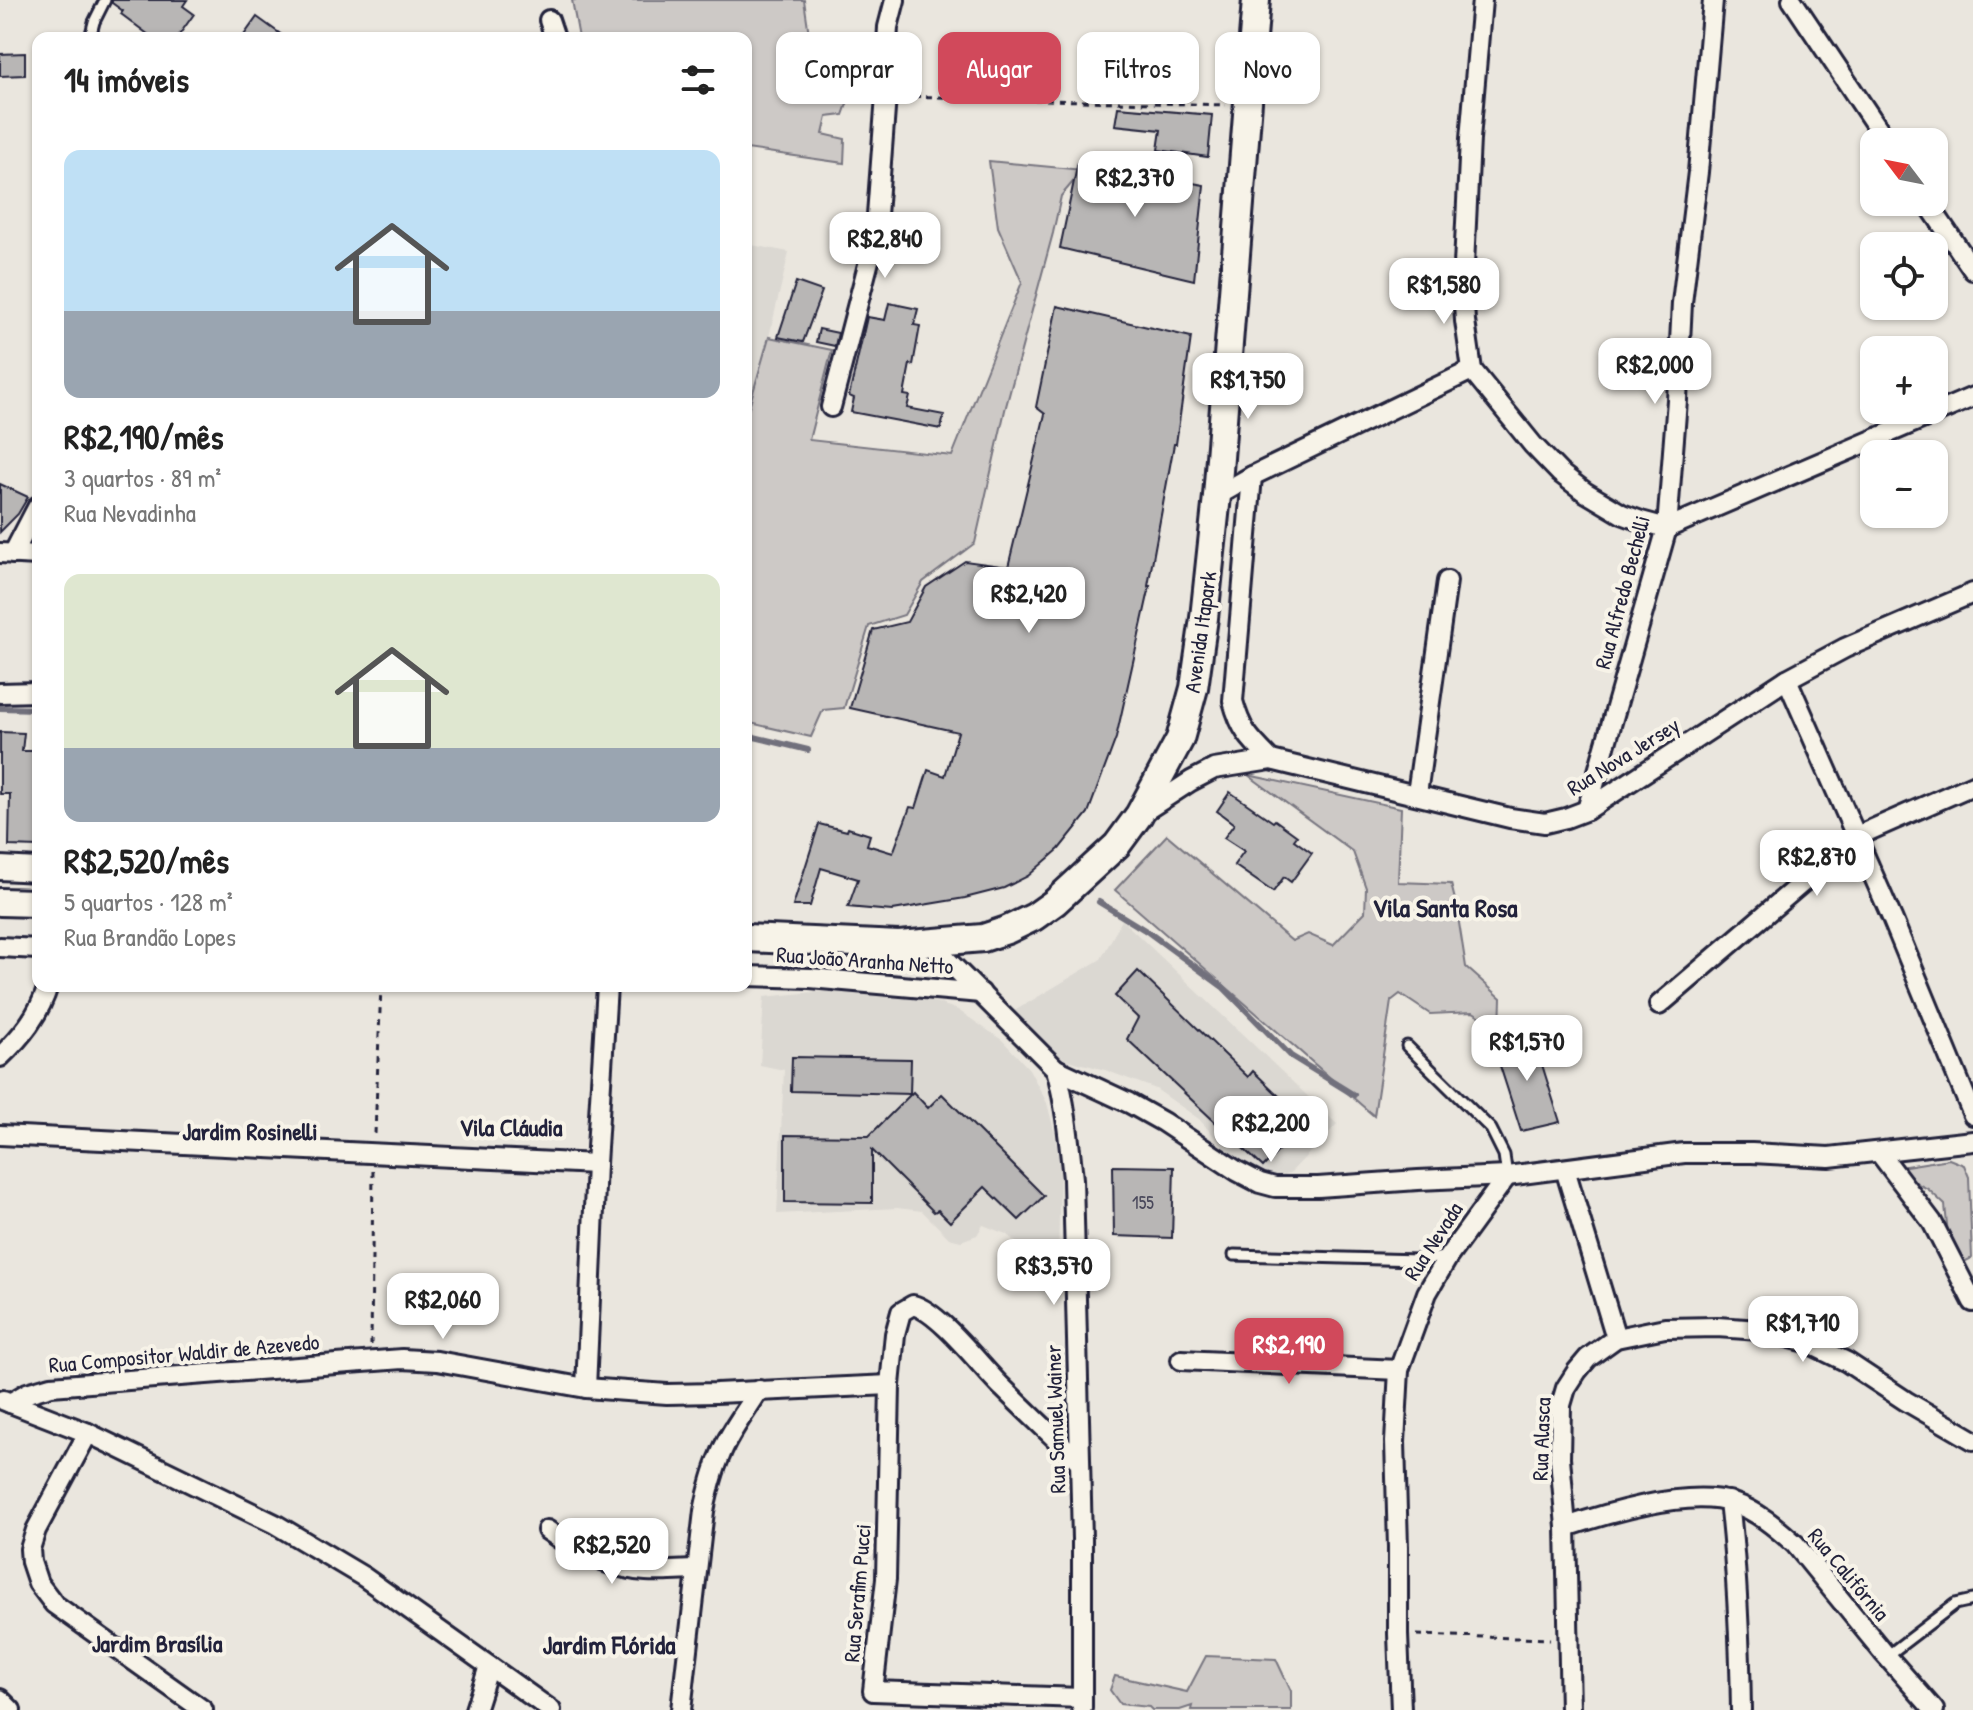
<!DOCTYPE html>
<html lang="pt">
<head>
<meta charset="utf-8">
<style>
	body { margin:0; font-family:"Patrick Hand",sans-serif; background:#f2f2f2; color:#222; height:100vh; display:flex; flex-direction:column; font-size:30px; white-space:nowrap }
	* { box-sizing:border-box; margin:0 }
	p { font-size:26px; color:#767676 }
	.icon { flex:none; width:44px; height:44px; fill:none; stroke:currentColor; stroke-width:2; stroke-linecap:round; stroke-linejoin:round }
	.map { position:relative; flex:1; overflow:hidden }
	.sheet { position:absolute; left:32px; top:32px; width:720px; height:960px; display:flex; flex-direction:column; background:#fff; border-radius:16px; box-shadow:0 2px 6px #0004 }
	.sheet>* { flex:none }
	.guide { position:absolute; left:776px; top:32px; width:760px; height:72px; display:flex; gap:16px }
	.needle { width:52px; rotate:302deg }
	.controls { position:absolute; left:1860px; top:128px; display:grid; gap:16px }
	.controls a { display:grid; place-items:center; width:88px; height:88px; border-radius:16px; background:#fff; box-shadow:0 2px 6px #0004; font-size:40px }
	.price { position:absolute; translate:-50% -68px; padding:0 18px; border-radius:16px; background:#fff; color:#222; font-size:26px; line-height:52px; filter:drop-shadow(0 2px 4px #0008) }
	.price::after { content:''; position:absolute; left:50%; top:48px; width:24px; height:18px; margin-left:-12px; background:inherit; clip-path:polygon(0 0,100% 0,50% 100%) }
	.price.current { background:#d1495b; color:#fff }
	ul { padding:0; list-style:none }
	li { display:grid; align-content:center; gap:16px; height:424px; padding:0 32px }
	li span { display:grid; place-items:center; height:248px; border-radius:16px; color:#555 }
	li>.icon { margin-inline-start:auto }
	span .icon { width:144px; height:144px; fill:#fffc; stroke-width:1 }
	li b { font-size:34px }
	h2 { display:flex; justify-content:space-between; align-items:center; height:96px; padding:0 32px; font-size:34px }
	.chip { padding:0 28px; border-radius:16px; background:#fff; box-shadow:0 2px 6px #0004; font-size:28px; line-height:72px }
	.chip.current { background:#d1495b; color:#fff }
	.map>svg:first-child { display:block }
	.built { fill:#dbd8d2 }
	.green { fill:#cdc9c6; stroke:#787680; stroke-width:2 }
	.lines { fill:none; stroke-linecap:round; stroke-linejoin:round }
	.stream { stroke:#716f7b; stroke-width:6 }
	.building { fill:#b8b6b5; stroke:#22223b; stroke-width:2 }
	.service-casing { stroke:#22223b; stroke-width:15 }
	.minor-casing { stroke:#22223b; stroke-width:24 }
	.tertiary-casing { stroke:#22223b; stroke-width:28 }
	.secondary-casing { stroke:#22223b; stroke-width:32 }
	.path { stroke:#22223b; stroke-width:3; stroke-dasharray:6 6; stroke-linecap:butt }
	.service { stroke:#f7f3e8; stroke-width:9 }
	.minor { stroke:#f7f3e8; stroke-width:18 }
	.tertiary { stroke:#f7f3e8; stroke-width:22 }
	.secondary { stroke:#f7f3e8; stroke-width:26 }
	.labels { text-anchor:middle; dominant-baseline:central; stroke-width:8; stroke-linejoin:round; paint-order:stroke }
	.number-label { font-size:18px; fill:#48475a }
	.street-label { font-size:22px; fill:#22223b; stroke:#f7f3e8 }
	.neighbourhood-label { font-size:24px; font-weight:bold; fill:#22223b; stroke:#f7f3e8 }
	.quarter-label { font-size:26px; font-weight:bold; fill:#22223b; stroke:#f7f3e8 }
</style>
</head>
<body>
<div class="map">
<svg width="1973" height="1710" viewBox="0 0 1973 1710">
	<rect width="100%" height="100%" fill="#eae6de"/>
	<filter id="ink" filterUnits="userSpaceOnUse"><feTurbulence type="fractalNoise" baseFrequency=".0125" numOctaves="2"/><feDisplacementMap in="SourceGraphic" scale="16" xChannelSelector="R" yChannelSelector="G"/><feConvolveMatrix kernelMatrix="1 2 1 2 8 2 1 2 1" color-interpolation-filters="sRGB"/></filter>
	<g filter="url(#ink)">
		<g class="built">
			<path d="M746,244L789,252L769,337L746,416Z"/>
			<path d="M1122,920L1337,1124L1291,1172L1276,1179L1252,1170L1226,1150L1199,1119L1156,1089L1105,1070L1064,1059L1011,1013L1101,959Z"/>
			<path d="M824,991L921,997L958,1010L1002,1040L1029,1069L1047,1103L1055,1134L1060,1171L1058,1263L1036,1259L1006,1234L983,1225L977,1235L961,1241L949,1238L922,1211L897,1208L777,1214L784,1070L760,1065L764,997Z"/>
		</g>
		<g class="green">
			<path d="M572,0H804L810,41L823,39L832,58L857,57L859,71L843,115L827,117L823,134L845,139L844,163L746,149V38H579Z"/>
			<path d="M989,161L1083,170L1061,196L1053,233L1005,410L975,543L923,582L904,615L869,626L844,708L823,710L811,737L746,722V417L769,337L832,350L809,440L952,456L1022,282L998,227Z"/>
			<path d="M1248,775L1401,808L1398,882L1451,884L1456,904L1466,967L1501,998L1500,1029L1473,1012L1430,1014L1400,994L1391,1001L1374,1116L1115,890L1167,835L1292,941L1308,934L1333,945L1365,912L1366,888L1353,852Z"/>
			<path d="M1949,1159L1964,1165L1969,1177L1972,1258L1964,1262H1956L1949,1244L1945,1205L1928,1189L1916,1183L1900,1167Z"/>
			<path d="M1206,1656L1276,1659L1291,1691V1710H1191L1192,1706L1180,1710H1152L1149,1707L1120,1704L1110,1690L1115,1676L1187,1692Z"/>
		</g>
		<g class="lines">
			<g class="stream">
				<path d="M0,708L38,709"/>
				<path d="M746,735L808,750"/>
				<path d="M1099,902L1148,932L1223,987L1291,1056L1354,1095"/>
			</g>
		</g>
		<g class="building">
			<path d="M112,0H187L183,6L194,14L177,38H153L121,14L123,11L112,3Z"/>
			<path d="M257,17L286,38H242Z"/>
			<path d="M25,53V75L0,76V54Z"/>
			<path d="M1118,107L1212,115L1208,157L1158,150L1161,130L1115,125Z"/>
			<path d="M1078,162L1204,185L1194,280L1060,248Z"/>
			<path d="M796,282L822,291L803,342L778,337Z"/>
			<path d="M889,303L918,309L914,325L920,326L913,365L910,364L904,395L910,396L907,408L944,415L941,429L851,412L854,398L849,396L867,317L885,320Z"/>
			<path d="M1057,306L1191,337L1176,444H1174L1148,586H1150L1116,738L1088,813L1059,849L1028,876L1004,888L965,898L893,910L892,911L848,907L858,879L821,868L810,906H793L819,824L847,831L848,828L870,835L867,845L893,853L910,807L916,808L928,770L945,776L958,732L850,708L873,630L907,622L926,587L965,561L1008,567L1045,414L1036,407Z"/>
			<path d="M819,329L838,333L835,346L816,342Z"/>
			<path d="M0,484L28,497L18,514L0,532Z"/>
			<path d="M0,732L24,733L22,751H38V847L9,846L10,794H0Z"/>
			<path d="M1230,792L1273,822L1275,820L1297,836L1294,840L1312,853L1291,882L1284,877L1273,892L1234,865L1244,851L1224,838L1234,824L1217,811Z"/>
			<path d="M1138,971L1248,1077L1253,1071L1306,1122L1263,1167L1127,1039L1138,1018L1115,996Z"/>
			<path d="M1533,1036L1560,1122L1521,1131L1493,1044Z"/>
			<path d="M792,1057L911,1059L910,1094L791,1091Z"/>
			<path d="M913,1092L928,1108L942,1094L1044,1196L1019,1220L985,1187L950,1222L938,1210L934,1212L872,1150V1203L785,1202V1135L869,1136Z"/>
			<path d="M1113,1166L1174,1167L1172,1238L1114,1236Z"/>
		</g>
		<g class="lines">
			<g class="service-casing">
				<g id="service">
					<path d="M90,38L94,22L105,0"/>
					<path d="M1407,1046L1491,1129L1504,1155L1507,1176"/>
					<path d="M1234,1255L1418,1260L1446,1257"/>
					<path d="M1887,1656L1955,1604L1973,1600"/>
				</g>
			</g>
			<g class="minor-casing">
				<g id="minor">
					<path d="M1482,0L1470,139L1463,286L1465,321L1472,370L1533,445L1560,473L1585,492L1622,514L1641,521L1667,528L1973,397"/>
					<path d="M1792,0L1887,142"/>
					<path d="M549,20L555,38"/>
					<path d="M1927,202L1973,270"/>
					<path d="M831,407L870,257L877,215L886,96V64L888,27L895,0"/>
					<path d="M1252,476L1233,701C1241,731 1250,739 1271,760"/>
					<path d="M1217,496L1252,476L1472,370"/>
					<path d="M0,553L38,555"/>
					<path d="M13,554L38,506"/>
					<path d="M1787,679L1892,918L1973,1115"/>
					<path d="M0,693L38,692"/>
					<path d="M1417,794L1447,581"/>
					<path d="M1587,810L1667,528L1677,400L1682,303L1698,172L1713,0"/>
					<path d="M1142,813L1191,781L1214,769L1271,760L1510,818L1545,823L1566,818L1587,810L1787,679L1845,648L1973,593"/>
					<path d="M928,941L1056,1069C1066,1105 1069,1141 1073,1179L1082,1539V1708"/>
					<path d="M0,947L38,949"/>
					<path d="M746,976L810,978L981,993"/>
					<path d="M1659,1005L1857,836L1973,785"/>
					<path d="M0,1057C22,1036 39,1015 48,986"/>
					<path d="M1056,1069L1129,1103L1163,1122L1237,1171L1260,1183L1275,1187H1318L1418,1180L1507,1176L1684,1153H1752L1829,1157L1973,1141"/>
					<path d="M0,1135L596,1164"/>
					<path d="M1879,1152L1932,1222L1973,1302"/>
					<path d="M1565,1169L1616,1338"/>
					<path d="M1181,1360L1399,1370"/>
					<path d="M586,1388L596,1164L607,986"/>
					<path d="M3,1400L88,1433L275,1524L364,1577L551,1710"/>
					<path d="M10,1403L27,1393L51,1386L402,1359L437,1361L586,1388L667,1394L716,1393L890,1385"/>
					<path d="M88,1433L36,1530L30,1549L31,1562L38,1583L54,1604L203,1710"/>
					<path d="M1079,1461C1054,1437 1028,1413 1003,1388C981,1367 940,1312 913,1305L901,1312L895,1334L890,1385L886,1579L873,1691L1082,1698"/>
					<path d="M1729,1501C1737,1571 1740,1640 1741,1710"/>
					<path d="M1566,1527C1608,1513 1690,1488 1733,1503C1756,1510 1777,1528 1795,1544L1883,1652L1934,1710"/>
					<path d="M547,1530C576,1551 609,1569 646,1571C663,1572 680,1570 697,1570"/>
					<path d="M0,1699L11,1710"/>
					<path d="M475,1710L489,1666"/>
					<path d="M681,1710L704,1511C708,1492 712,1474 720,1456C729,1432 746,1412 759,1390"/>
					<path d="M1401,1710L1398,1634V1547L1395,1442L1399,1370L1427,1293L1448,1257L1507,1176"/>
					<path d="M1570,1710L1566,1527L1560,1458L1561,1405L1566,1388L1577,1371L1588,1358L1616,1338L1665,1328L1717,1327L1760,1330L1806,1342L1847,1362L1906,1401L1973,1440"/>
				</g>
			</g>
			<g class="tertiary-casing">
				<path id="tertiary" d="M0,868L38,870"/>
			</g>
			<g class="secondary-casing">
				<g id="secondary">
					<path d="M0,902L38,903"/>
					<path d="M746,938L899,945L983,938L1007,930L1034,917L1055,902L1117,845L1139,815L1180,739L1194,688L1204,618L1217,496L1256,0"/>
				</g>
			</g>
			<g class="path">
				<path d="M902,96L1226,105"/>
				<path d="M375,1134L381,986"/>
				<path d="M371,1345L373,1169"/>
				<path d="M1417,1635L1550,1639"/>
			</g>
			<use href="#service" class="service"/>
			<use href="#minor" class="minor"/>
			<use href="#tertiary" class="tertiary"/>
			<use href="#secondary" class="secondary"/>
		</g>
	</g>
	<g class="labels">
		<g class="number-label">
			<text x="1143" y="1202">155</text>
		</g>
		<g class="street-label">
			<text transform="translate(1622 592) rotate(-75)">Rua Alfredo Bechelli</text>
			<text transform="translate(1200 632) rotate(-82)">Avenida Itapark</text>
			<text transform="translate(1623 756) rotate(-32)">Rua Nova Jersey</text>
			<text transform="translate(865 960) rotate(4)">Rua João Aranha Netto</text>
			<text transform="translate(1433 1241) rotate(-57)">Rua Nevada</text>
			<text transform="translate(184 1353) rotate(-5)">Rua Compositor Waldir de Azevedo</text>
			<text transform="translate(1055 1419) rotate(-92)">Rua Samuel Wainer</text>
			<text transform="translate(1541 1439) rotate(-88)">Rua Alasca</text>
			<text transform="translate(1849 1574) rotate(50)">Rua Califórnia</text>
			<text transform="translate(857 1593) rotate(-85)">Rua Serafim Pucci</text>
		</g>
		<g class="neighbourhood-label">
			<text x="511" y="1127">Vila Cláudia</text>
			<text x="250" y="1131">Jardim Rosinelli</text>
			<text x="157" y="1643">Jardim Brasília</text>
		</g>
		<g class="quarter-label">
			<text x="1445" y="907">Vila Santa Rosa</text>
			<text x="609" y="1644">Jardim Flórida</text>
		</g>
	</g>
</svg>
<div class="controls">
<a><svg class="needle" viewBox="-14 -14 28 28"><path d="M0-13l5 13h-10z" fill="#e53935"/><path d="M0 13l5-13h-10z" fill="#767676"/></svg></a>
<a><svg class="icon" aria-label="locate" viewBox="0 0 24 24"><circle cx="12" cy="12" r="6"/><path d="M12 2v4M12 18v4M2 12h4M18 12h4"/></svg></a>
<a>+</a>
<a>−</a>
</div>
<b class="price" style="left:1135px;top:219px">R$2,370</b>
<b class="price" style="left:885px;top:280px">R$2,840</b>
<b class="price" style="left:1444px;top:326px">R$1,580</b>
<b class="price" style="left:1655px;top:406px">R$2,000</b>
<b class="price" style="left:1248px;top:421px">R$1,750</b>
<b class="price" style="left:1029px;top:635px">R$2,420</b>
<b class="price" style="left:1817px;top:898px">R$2,870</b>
<b class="price" style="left:1527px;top:1083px">R$1,570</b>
<b class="price" style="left:1271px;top:1164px">R$2,200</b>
<b class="price" style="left:1054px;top:1307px">R$3,570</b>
<b class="price" style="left:443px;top:1341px">R$2,060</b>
<b class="price" style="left:1803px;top:1364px">R$1,710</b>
<b class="price current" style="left:1289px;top:1386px">R$2,190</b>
<b class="price" style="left:612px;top:1586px">R$2,520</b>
<div class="guide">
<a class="chip">Comprar</a>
<a class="chip current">Alugar</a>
<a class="chip">Filtros</a>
<a class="chip">Novo</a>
</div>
<section class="sheet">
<h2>14 imóveis<svg class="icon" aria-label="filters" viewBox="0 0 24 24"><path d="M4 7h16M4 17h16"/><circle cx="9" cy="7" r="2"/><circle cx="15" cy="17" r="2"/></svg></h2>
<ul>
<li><span style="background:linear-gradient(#bfe0f5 65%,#9aa5b1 0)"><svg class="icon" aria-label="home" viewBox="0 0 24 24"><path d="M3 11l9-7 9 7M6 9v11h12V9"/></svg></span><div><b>R$2,190/mês</b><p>3 quartos · 89 m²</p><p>Rua Nevadinha</p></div></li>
<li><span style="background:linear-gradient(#dfe7d0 70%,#9aa5b1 0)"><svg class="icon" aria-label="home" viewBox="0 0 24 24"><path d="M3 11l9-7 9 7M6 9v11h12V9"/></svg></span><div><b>R$2,520/mês</b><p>5 quartos · 128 m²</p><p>Rua Brandão Lopes</p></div></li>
</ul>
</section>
</div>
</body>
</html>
